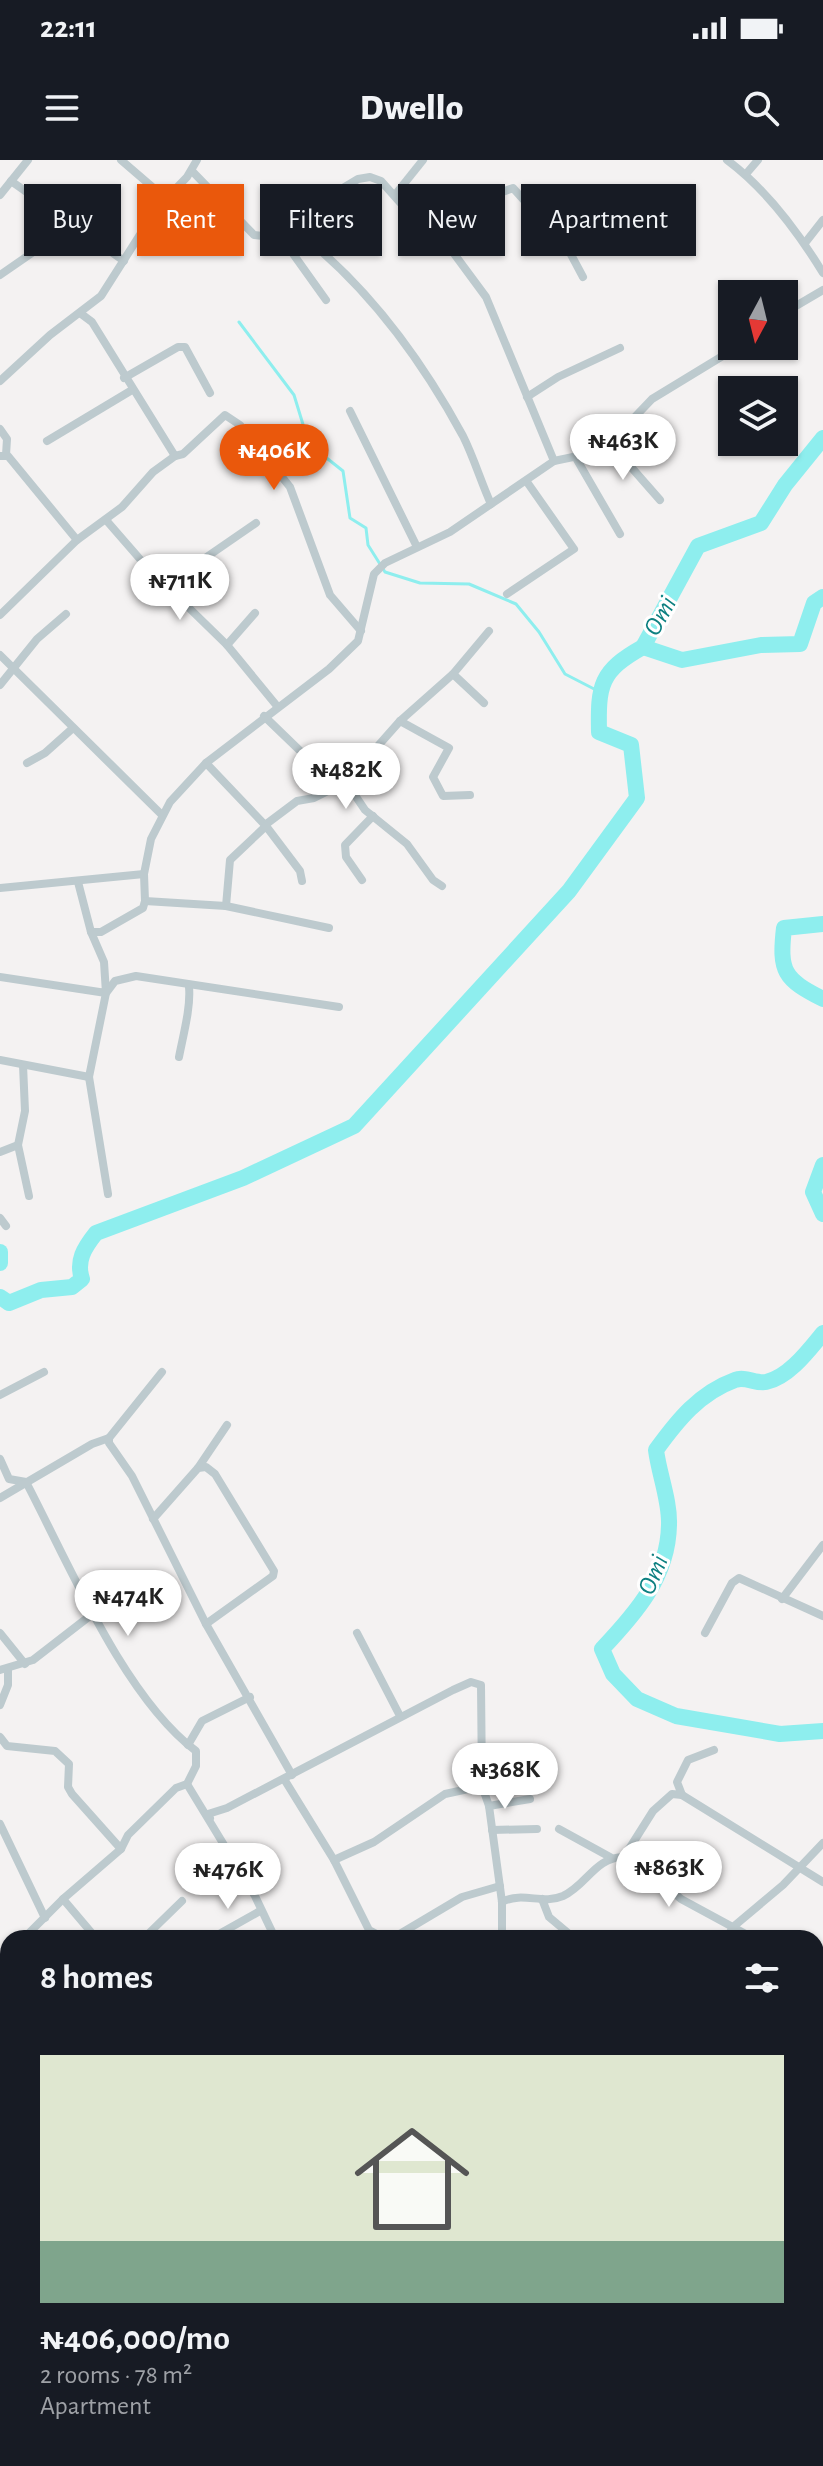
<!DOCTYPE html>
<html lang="en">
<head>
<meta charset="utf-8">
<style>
	body { margin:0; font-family:"Alegreya Sans",sans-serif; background:#20242c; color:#f1f3f6; height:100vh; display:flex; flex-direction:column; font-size:30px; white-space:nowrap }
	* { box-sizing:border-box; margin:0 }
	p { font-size:26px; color:#9ea1a6 }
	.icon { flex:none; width:44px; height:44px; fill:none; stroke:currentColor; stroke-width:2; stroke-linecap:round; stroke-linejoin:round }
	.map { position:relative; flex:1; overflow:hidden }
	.details { position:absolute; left:0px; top:1770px; width:824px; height:536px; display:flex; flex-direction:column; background:#171b24; border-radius:24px 24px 0 0; box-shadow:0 2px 6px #0004 }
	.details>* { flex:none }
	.guide { position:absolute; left:24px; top:24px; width:776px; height:72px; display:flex; gap:16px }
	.needle { width:52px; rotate:187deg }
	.controls { position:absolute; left:718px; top:120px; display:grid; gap:16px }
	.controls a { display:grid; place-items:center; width:80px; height:80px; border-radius:0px; background:#171b24; box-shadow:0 2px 6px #0004; font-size:40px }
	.price { position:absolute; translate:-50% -68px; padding:0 18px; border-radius:28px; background:#fff; color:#222; font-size:26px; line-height:52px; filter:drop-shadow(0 2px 4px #0008) }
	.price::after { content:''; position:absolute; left:50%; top:48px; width:24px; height:18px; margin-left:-12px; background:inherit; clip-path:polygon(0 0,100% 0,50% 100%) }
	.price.on { background:#ea580c; color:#fff }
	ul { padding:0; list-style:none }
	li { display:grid; align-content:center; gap:16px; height:424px; padding:0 40px }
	li span { display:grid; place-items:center; height:248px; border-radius:0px; color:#555 }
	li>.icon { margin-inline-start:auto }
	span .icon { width:144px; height:144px; fill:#fffc; stroke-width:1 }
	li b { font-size:34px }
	h2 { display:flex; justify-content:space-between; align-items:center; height:96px; padding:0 40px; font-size:34px }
	.pill { padding:0 28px; border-radius:0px; background:#171b24; box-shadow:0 2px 6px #0004; font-size:28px; line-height:72px }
	.pill.on { background:#ea580c; color:#fff }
	.status { display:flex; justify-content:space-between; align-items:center; height:56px; padding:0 40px; background:#171b24; direction:ltr }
	.status svg { height:22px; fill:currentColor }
	header { display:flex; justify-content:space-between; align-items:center; height:104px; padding:0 40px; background:#171b24; font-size:36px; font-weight:800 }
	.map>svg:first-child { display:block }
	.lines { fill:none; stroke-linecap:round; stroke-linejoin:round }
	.stream { stroke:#8eeeee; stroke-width:3 }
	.river { stroke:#8eeeee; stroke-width:16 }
	.highway-casing { stroke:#749aac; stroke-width:18 }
	.street { stroke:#bdcace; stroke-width:8 }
	.highway { stroke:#89afc0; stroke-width:14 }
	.labels { text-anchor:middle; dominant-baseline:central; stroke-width:6; stroke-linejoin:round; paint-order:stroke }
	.water-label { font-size:26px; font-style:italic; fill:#0d8081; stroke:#fff }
</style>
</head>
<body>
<div class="status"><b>22:11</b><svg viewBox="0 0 49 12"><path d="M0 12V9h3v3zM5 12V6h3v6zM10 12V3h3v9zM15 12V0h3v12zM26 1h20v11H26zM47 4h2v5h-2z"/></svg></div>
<header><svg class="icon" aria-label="menu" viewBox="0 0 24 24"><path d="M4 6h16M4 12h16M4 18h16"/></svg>Dwello<svg class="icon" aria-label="search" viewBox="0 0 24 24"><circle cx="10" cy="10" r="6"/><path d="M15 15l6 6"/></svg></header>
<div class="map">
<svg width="823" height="2306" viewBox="0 0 823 2306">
	<rect width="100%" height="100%" fill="#f4f2f2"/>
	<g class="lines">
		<path class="stream" d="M239,162L294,235L309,284L343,311L350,358L366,368L368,385L385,412L420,423L469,424L516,444L539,472L565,514L598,531"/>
		<g class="river">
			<path d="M823,278L785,325L761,363L698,386L643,487L682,500L761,485L800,484L814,443L823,437"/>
			<path d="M823,764L784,768C779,812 784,819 823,839"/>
			<path d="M823,1005L813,1032L823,1054"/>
			<path d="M0,1092V1103"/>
			<path d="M0,1137L9,1143L41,1130L72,1127L82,1119C76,1101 84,1088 96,1073L243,1018L354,966L569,731L637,638L631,585L599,572C598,525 600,511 643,487"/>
			<path d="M823,1173C809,1190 789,1217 766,1222C756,1224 745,1216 735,1220C699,1233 677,1261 656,1290C659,1314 670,1341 669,1365C668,1417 636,1453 602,1489L613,1514L637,1539L676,1556L780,1574L823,1571"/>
			<path d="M816,1855L823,1851"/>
			<path d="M620,2306L625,2298"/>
		</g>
		<g class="highway-casing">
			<g id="highway">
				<path d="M0,2181L8,2182"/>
				<path d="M816,2194H823"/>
				<path d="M0,2216L8,2217"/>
				<path d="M816,2227H823"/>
			</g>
		</g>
		<g class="street">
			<path d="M121,0L164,37"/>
			<path d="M727,0C766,29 798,72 823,113"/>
			<path d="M192,11L254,75L263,76L358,19L370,17L381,21L413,57L438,72L486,137L554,301"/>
			<path d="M746,14L758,0"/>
			<path d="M11,21L124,101"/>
			<path d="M0,35L28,0"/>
			<path d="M395,35L423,0"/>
			<path d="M430,68L454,50L513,28L568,89L583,117"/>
			<path d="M276,70L326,140"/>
			<path d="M805,83L823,60"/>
			<path d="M321,91C379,142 426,208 463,276C474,298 481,322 491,344"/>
			<path d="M0,115L42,86L68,61"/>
			<path d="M80,153L92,162L175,296L183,294L225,255L240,265L290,327L330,435L361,471"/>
			<path d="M784,153L823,130"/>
			<path d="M124,218L178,187H185L210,233"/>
			<path d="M0,221L50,175L101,136L157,48L187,17L197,0"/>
			<path d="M527,237L558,217L620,188"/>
			<path d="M350,251L417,387"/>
			<path d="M0,269L7,279L6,295"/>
			<path d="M47,281L132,230"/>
			<path d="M610,283L660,340"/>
			<path d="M0,296H8L77,380L122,347L153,312L175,296"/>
			<path d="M576,298L620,374"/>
			<path d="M106,360L146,406L227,485L277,546"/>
			<path d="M166,425L256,363"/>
			<path d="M507,434L574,389L527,322"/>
			<path d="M0,455L77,380"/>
			<path d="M227,485L255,453"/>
			<path d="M0,495L162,655"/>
			<path d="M453,514L484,543"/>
			<path d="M0,525L37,479L66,454"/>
			<path d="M264,556L322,612L346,622L365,650L407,684L433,720L442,726"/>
			<path d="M400,561L449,588L433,617L443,636L470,635"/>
			<path d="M27,603L45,593L73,568"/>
			<path d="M206,603L265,665L297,641L314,638L346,622L400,561L453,514L489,471"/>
			<path d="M362,720L346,697L345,685L373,656"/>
			<path d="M78,722L91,772"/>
			<path d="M0,728L144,714"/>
			<path d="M226,746L230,700L266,666L300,711L302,721"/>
			<path d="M329,768L226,746L145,741L144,714L151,679L170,642L206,603L329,509L358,481L374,414L385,403L450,372L554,301L597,292L610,283L652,239L739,186"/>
			<path d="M0,817L106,833L104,802L91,772H101L143,748L145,741"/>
			<path d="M179,897C183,876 191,847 189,827"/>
			<path d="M0,900L89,917"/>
			<path d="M18,985L29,1036"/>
			<path d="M0,992L18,985L25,951L23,905"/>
			<path d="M108,1034L89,917L106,833L115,821L136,816L339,847"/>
			<path d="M0,1058L6,1066"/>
			<path d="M162,1212L109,1278V1283L132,1316L206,1464L292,1615"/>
			<path d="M0,1235L44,1212"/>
			<path d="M0,1299L9,1319L26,1322C69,1404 124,1537 196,1591V1606L187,1624L176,1628L128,1675L121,1689L63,1739L24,1778"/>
			<path d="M198,1308L227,1265"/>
			<path d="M0,1338L92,1284L109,1278"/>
			<path d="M153,1359L198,1308L206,1307L215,1314L274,1411L273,1416L206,1464"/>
			<path d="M782,1439L823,1385"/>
			<path d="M0,1473L25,1504"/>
			<path d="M357,1473L400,1556"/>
			<path d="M705,1473L732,1423L739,1418L823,1456"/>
			<path d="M0,1510L33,1500L95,1452"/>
			<path d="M0,1545L8,1525V1509"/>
			<path d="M0,1577L7,1586L55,1591L69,1604L68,1627L72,1634L121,1689"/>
			<path d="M188,1585L202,1561L250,1537"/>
			<path d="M284,1619L334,1700L369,1770L382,1777L393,1778L462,1737L500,1726"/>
			<path d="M187,1624L255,1736L275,1778"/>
			<path d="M682,1635L823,1722"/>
			<path d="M489,1646L530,1639"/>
			<path d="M210,1658L208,1654L227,1648L453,1530L471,1522L481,1525L482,1626L489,1646L502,1742V1778"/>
			<path d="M0,1664L45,1758"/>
			<path d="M559,1669L610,1697"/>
			<path d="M492,1670L537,1669"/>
			<path d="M624,1697L638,1703L655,1723L665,1725L681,1739L753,1778"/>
			<path d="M334,1700L374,1682L445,1634L482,1626"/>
			<path d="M63,1739L96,1778"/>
			<path d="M542,1739L549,1757L574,1778"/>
			<path d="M502,1742C523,1731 542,1745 563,1736C587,1725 595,1697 624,1697L653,1651L672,1634L682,1635L677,1622L688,1600L714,1590"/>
			<path d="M144,1778L182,1741"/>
			<path d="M212,1778L260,1751"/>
			<path d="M727,1778L733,1767L783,1725L823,1683"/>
			<path d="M0,1798L8,1793"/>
			<path d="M0,1961L8,1952"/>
			<path d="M816,2035L823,2042"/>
			<path d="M816,2140L823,2121"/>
			<path d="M816,2251L823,2252"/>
			<path d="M510,2298L512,2306"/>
			<path d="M48,2306L51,2298"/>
			<path d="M336,2306L339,2298"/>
		</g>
		<use href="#highway" class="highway"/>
	</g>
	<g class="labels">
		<g class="water-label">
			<text transform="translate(660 456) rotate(-61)">Omi</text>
			<text transform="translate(653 1415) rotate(-67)">Omi</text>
		</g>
	</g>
</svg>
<div class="controls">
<a><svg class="needle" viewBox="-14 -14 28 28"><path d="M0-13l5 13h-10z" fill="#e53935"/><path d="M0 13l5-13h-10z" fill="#9ea1a6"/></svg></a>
<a><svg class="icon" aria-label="layers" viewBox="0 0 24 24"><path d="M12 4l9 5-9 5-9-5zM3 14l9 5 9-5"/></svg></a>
</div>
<b class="price" style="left:623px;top:322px">₦463K</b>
<b class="price on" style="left:274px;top:332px">₦406K</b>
<b class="price" style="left:180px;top:462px">₦711K</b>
<b class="price" style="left:346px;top:651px">₦482K</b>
<b class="price" style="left:128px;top:1478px">₦474K</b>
<b class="price" style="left:505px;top:1651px">₦368K</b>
<b class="price" style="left:669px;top:1749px">₦863K</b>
<b class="price" style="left:228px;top:1751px">₦476K</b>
<div class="guide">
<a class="pill">Buy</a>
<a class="pill on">Rent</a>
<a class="pill">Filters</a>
<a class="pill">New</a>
<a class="pill">Apartment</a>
</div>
<section class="details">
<h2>8 homes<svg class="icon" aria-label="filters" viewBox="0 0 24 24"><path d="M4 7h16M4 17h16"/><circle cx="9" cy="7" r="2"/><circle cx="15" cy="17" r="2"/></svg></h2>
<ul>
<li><span style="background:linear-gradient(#dfe7d0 75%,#7fa58c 0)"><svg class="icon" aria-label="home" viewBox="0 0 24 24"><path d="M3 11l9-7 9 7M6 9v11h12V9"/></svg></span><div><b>₦406,000/mo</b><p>2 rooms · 78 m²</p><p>Apartment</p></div></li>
</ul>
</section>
</div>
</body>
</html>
